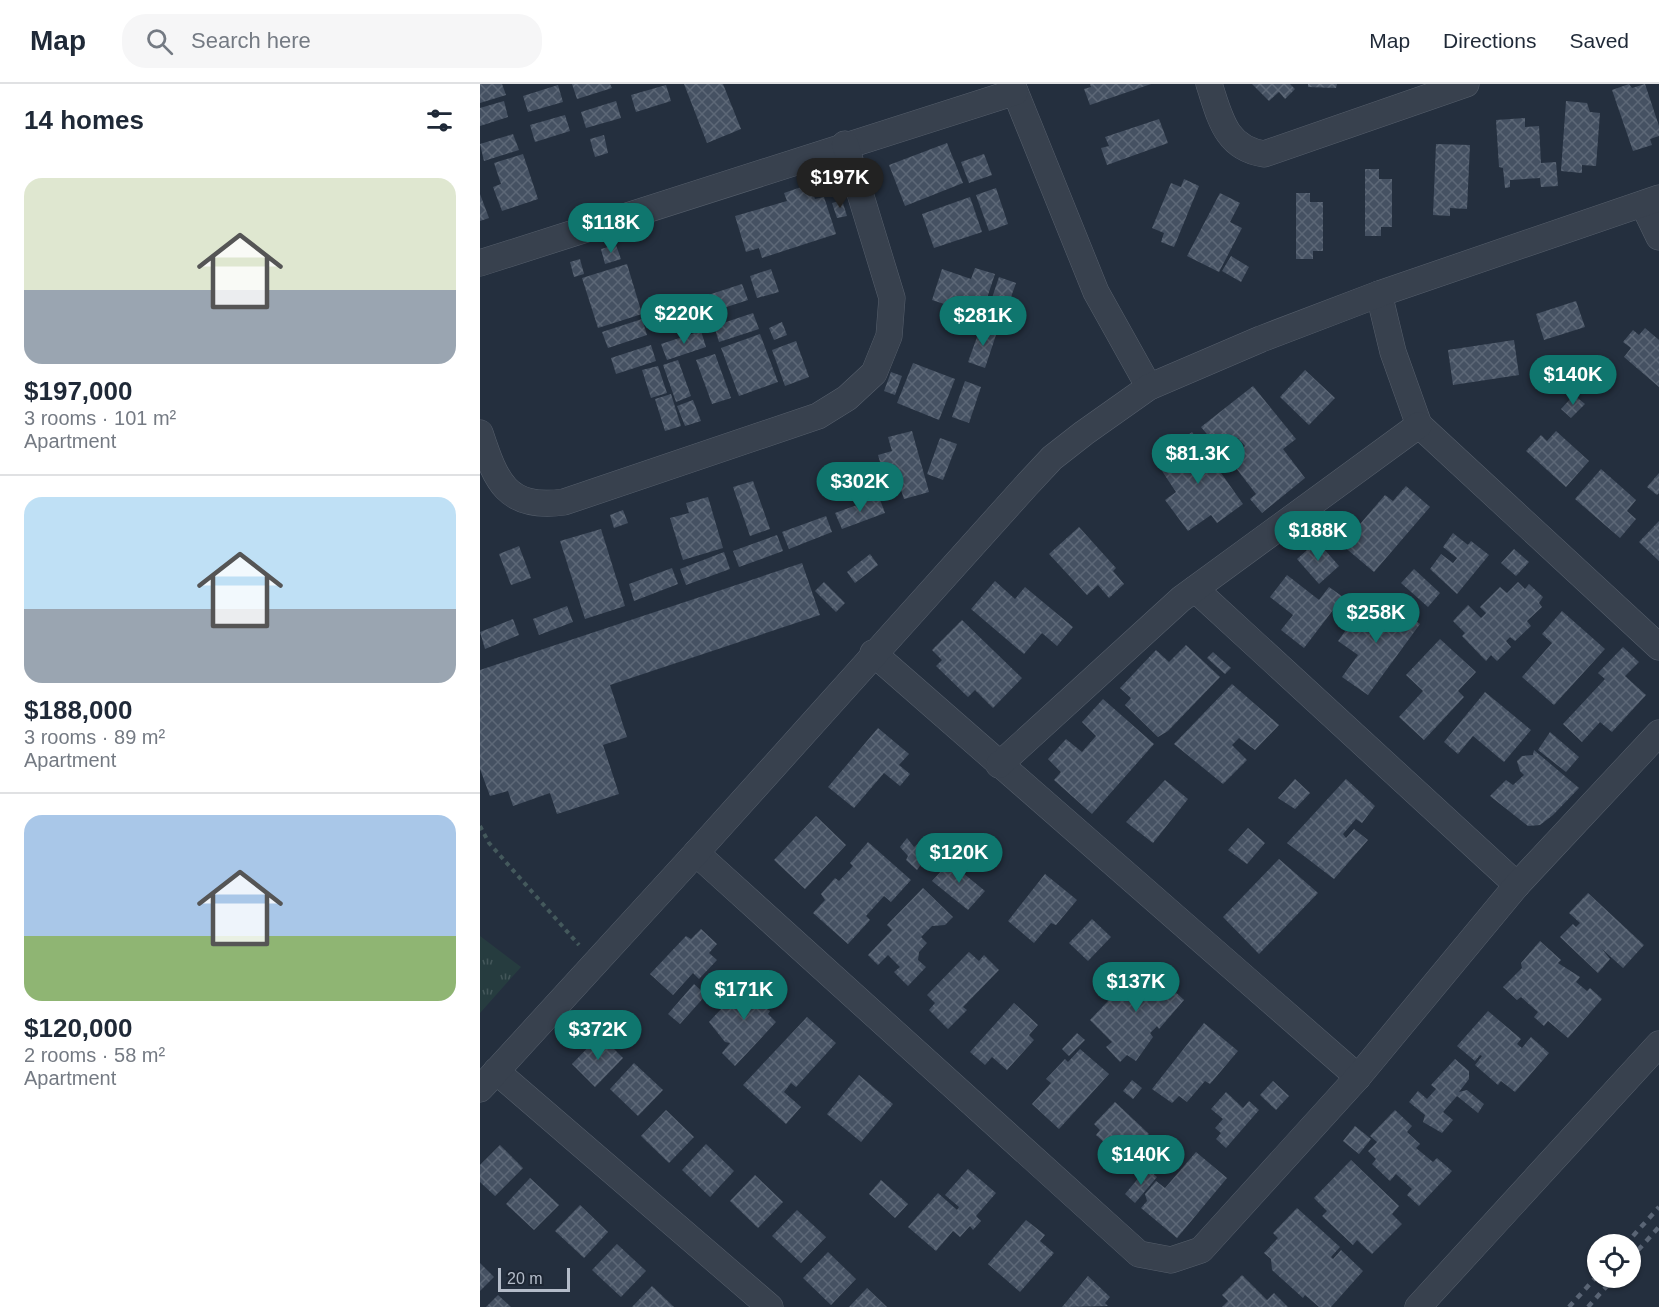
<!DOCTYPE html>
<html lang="en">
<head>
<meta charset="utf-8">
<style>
	body { margin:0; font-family:Helvetica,sans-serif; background:#f6f6f7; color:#1f2937; height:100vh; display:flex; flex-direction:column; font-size:22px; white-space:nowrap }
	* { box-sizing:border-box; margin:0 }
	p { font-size:20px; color:#747a83 }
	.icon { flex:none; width:33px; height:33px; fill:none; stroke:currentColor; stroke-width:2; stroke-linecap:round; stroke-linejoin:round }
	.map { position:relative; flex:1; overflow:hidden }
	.side { display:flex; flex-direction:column; background:#fff; width:480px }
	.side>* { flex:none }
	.buttons { position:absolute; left:1107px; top:1150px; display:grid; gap:12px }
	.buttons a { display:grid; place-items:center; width:54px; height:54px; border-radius:50%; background:#fff; box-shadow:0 2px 4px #0004; font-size:30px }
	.scale { position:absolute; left:18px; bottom:15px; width:72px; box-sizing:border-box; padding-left:6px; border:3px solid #b4bcc9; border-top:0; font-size:16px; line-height:21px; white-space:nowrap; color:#b4bcc9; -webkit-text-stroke:4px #1d2633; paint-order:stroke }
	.price { position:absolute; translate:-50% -51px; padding:0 14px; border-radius:21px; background:#0f766e; color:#fff; font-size:20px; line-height:39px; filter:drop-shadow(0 2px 3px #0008) }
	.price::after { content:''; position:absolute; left:50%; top:36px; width:18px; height:14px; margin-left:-9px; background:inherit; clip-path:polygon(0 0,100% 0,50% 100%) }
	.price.on { background:#222; color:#fff }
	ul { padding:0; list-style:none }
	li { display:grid; align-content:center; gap:12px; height:318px; padding:0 24px }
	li+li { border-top:2px solid #e0e1e3 }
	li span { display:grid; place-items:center; height:186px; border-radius:18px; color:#555 }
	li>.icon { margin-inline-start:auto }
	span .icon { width:108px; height:108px; fill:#fffc; stroke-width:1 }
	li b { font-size:26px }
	h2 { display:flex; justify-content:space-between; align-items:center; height:72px; padding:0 24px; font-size:26px }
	header { display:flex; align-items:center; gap:36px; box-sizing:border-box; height:84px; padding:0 30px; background:#fff; border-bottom:2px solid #e0e1e3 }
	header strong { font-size:28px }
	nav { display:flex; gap:33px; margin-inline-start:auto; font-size:21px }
	.search { width:420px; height:54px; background:#f6f6f7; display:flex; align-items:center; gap:15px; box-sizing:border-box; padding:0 21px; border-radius:24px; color:#747a83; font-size:22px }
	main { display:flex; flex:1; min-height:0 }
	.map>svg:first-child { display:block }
	.grass { fill:url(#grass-tufts) }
	.building { fill:url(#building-cross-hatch) }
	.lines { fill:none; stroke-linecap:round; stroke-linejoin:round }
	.minor-casing { stroke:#565f6c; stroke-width:27 }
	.path { stroke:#44595c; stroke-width:4; stroke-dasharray:4.5 4.5; stroke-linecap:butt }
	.minor { stroke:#38414e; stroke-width:26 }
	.rail { stroke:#5a6575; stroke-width:4.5; stroke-dasharray:6 6; stroke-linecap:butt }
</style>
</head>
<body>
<header>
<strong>Map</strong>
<div class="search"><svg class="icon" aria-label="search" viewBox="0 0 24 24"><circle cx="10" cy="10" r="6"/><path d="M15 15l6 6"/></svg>Search here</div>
<nav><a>Map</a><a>Directions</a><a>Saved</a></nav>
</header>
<main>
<section class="side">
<h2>14 homes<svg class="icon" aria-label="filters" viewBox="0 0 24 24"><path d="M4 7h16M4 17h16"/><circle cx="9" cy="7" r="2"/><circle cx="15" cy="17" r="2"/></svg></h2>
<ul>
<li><span style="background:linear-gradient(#dfe7d0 60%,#9aa5b1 0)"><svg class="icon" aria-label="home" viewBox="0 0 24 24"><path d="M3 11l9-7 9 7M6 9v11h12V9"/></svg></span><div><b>$197,000</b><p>3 rooms · 101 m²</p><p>Apartment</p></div></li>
<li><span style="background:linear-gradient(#bfe0f5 60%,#9aa5b1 0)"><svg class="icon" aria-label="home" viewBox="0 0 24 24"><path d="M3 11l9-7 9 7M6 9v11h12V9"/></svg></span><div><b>$188,000</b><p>3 rooms · 89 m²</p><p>Apartment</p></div></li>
<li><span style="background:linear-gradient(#a9c7e8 65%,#8fb573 0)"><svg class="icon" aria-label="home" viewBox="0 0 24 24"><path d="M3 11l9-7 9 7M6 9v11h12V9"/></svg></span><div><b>$120,000</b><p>2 rooms · 58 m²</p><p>Apartment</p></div></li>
</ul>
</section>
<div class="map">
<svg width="1179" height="1223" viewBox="0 0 1179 1223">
	<defs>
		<pattern id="grass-tufts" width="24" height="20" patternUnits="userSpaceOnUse" patternTransform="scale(1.5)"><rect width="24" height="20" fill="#263c3f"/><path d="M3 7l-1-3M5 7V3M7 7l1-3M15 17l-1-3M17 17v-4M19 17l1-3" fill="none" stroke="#435659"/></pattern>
		<pattern id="building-cross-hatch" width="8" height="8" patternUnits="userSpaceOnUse" patternTransform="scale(1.5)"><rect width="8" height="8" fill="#455162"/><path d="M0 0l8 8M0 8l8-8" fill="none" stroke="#5d6877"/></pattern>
	</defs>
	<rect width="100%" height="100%" fill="#242f3e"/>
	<path class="grass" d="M0,852L41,883L0,929Z"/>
	<g class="building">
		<path d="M0,0H22L26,11L0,19Z"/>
		<path d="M92,0H130L132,4L97,15Z"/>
		<path d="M204,0H243L261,45L227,59Z"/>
		<path d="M610,0H671L610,21L604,5L611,3Z"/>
		<path d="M772,0H810L815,5L805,15L799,8L789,17Z"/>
		<path d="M828,0H857L856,4L828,3Z"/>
		<path d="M1149,0L1152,4L1165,0L1179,42V52L1170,55L1172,61L1153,67L1132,6Z"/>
		<path d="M78,1L83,18L48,28L43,12Z"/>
		<path d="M186,1L191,17L156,28L151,11Z"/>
		<path d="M24,17L28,33L0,42V24Z"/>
		<path d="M136,17L141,34L106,44L101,28Z"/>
		<path d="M1086,17L1107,19L1110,28L1120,29L1116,82L1102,81V89L1081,87Z"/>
		<path d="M85,31L90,47L55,58L50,41Z"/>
		<path d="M1045,34V43L1059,42L1061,79L1076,78L1078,102L1061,103L1060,94L1030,96V103L1025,104L1023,84L1019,83L1016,36Z"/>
		<path d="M679,35L688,59L627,81L621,64L629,62L625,53Z"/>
		<path d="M33,50L39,66L4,77L0,60Z"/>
		<path d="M124,51L128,69L115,73L110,55Z"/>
		<path d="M467,59L483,99L425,122L409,81Z"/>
		<path d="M956,60L990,61L987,125L970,124V132L953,131Z"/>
		<path d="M43,70L58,115L22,127L13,103L21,100L14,79Z"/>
		<path d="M504,70L512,91L489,99L481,78Z"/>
		<path d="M885,85H899V95H912V143H901V152H885Z"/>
		<path d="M704,95L719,102L694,163L681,158L684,149L672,144L691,99L701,103Z"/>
		<path d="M330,100L335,115L344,113L356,150L282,174L279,164L266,168L255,132L307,117L304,109Z"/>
		<path d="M516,104L528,140L509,147L496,111Z"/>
		<path d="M740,109L760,119L750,138L762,144L739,188L707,172Z"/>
		<path d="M816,109H830V118H843V167H833V175H816Z"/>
		<path d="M0,110L9,134L0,137Z"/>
		<path d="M490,113L502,148L454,164L442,130Z"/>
		<path d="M362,116L367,132L357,134L352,119Z"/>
		<path d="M136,161L141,175L125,180L121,165Z"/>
		<path d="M751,172L769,183L761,198L742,187Z"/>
		<path d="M100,175L104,190L94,193L90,178Z"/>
		<path d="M147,180L162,230L118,244L102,194Z"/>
		<path d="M495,184L515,190L501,232L452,216L462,185L491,195Z"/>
		<path d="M291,185L299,208L277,214L270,192Z"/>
		<path d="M519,193L536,199L523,235L507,229Z"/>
		<path d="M262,200L268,216L228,229L222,213Z"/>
		<path d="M1096,217L1105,243L1064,256L1056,230Z"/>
		<path d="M212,218L218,234L178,247L173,231Z"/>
		<path d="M273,229L279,245L239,258L234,242Z"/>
		<path d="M162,235L167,251L128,264L122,248Z"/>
		<path d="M302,238L307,251L294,256L289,244Z"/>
		<path d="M501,242L517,248L505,284L488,278Z"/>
		<path d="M1165,244L1179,256V303L1144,273L1151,264L1143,258L1153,246L1159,251Z"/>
		<path d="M221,247L226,263L187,276L181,260Z"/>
		<path d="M280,250L298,298L259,312L241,264Z"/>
		<path d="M1034,256L1039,291L973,301L968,266Z"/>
		<path d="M316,257L329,293L305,302L292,266Z"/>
		<path d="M171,261L176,277L136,290L131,274Z"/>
		<path d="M235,270L251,314L232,320L216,276Z"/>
		<path d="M198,276L211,312L196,318L183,281Z"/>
		<path d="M1125,278L1135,286L1121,303L1110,294Z"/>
		<path d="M433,279L475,295L459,336L417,319Z"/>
		<path d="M178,282L187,309L171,314L162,286Z"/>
		<path d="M825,286L855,314L829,341L800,313Z"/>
		<path d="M411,288L422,292L415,311L404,307Z"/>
		<path d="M485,297L501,303L489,339L472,333Z"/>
		<path d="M773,302L816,355L803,365L825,394L782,429L770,415L776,410L749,375L765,362L758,354L741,367L721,343Z"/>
		<path d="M191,310L201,342L185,347L175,315Z"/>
		<path d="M1094,311L1105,320L1091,334L1081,325Z"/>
		<path d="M213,316L221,337L205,342L197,322Z"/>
		<path d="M432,347L449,408L424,415L420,403L408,406L398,371L412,367L408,353Z"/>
		<path d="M1076,347L1109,377L1086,403L1046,367L1061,351L1067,357Z"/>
		<path d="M712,348L763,420L737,439L731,431L708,447L685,416L696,408L682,387L692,380L684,369Z"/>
		<path d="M460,354L477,360L463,396L447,390Z"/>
		<path d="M1121,385L1156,416L1147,427L1156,435L1140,454L1095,415Z"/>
		<path d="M1179,389V409L1177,411L1167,403Z"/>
		<path d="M273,397L290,445L270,452L253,403Z"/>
		<path d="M926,402L950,423L894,488L862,461L905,411L913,417Z"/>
		<path d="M228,413L243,464L203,476L190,434L209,429L206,419Z"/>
		<path d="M399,413L405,429L362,445L355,429Z"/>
		<path d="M143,426L148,439L134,444L130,431Z"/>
		<path d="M346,432L352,448L309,465L302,448Z"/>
		<path d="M1179,437V477L1159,458Z"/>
		<path d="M599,443L636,484L633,487L644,500L629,514L618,501L607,511L569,470Z"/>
		<path d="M121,445L145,522L105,535L80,457Z"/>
		<path d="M973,449L988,461L991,457L1009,471L977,510L950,485L961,470L973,479L977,474L963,463Z"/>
		<path d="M297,451L303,467L259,483L253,467Z"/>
		<path d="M837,457L859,482L839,500L817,475Z"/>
		<path d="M39,462L51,494L31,501L19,470Z"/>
		<path d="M1034,465L1049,478L1036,492L1021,479Z"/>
		<path d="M244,468L250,485L206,501L200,485Z"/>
		<path d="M390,470L398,481L375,499L367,488Z"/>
		<path d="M322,479L340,531L130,601L147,653L123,661L139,710L77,730L70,709L33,722L28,707L10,712L0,685V586Z"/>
		<path d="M192,484L198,500L154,517L149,500Z"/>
		<path d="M934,485L960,509L948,523L921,499Z"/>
		<path d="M807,491L839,516L849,503L863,513L824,564L801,546L813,531L790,513Z"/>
		<path d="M515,497L535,515L545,503L593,543L577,562L562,549L544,570L491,525Z"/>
		<path d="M344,498L365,519L356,528L335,507Z"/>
		<path d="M1038,498L1045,505L1049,500L1063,513L1059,519L1062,523L1047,537L1051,542L1035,557L1030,553L1026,557L1031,563L1017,577L1011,571L1006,577L982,552L985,549L973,537L988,521L1001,534L1006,529L1000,523L1020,503L1027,509Z"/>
		<path d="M904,514L940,540L888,611L862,593L878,571L858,557L879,528L889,535Z"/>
		<path d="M87,522L93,538L59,551L53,535Z"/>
		<path d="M1082,527L1125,565L1074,621L1042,593L1072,559L1062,550Z"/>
		<path d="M33,535L39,551L5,565L0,548Z"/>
		<path d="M482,536L542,594L513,624L495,606L488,613L456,582L462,576L452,566Z"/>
		<path d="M960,555L996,588L978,607L984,613L944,656L919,633L943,607L926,591Z"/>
		<path d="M706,561L740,593L688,647L678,653L645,621L651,614L640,604L676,566L689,578Z"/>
		<path d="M1143,563L1159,578L1145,592L1166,611L1132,648L1120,638L1102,658L1083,640L1125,595L1118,589Z"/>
		<path d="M733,568L751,584L745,590L727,574Z"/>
		<path d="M752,600L799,641L775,666L759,654L752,661L767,676L743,700L694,660Z"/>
		<path d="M1005,608L1051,646L1024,678L993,652L978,670L964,658Z"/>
		<path d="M623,615L674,660L612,730L574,696L581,688L568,675L586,655L602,668L616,652L602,638Z"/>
		<path d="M398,644L429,670L419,681L430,690L420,702L404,689L374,724L348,703Z"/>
		<path d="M1070,648L1099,673L1086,688L1058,666Z"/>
		<path d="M1054,666L1099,704L1073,731L1060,741L1048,742L1010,712L1026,696L1033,701L1044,691L1040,687L1037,677L1042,672L1053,671Z"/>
		<path d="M815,695L830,709L815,725L798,714Z"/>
		<path d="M866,695L895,722L882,739L876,735L863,750L866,754L874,745L888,756L854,795L807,759Z"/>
		<path d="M685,696L708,715L673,759L646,738Z"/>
		<path d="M336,732L366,761L325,805L294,776Z"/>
		<path d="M768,744L785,759L767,780L748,766Z"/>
		<path d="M427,754L434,763L440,758L451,766L437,786L426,776L428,772L420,763Z"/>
		<path d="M388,758L431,796L411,818L404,812L386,832L390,836L368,860L333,829L345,816L341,810L355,794L359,797L373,782L370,779Z"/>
		<path d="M475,772L487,784L483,789L505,807L488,826L452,797Z"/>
		<path d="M799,775L838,809L779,870L743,833Z"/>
		<path d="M565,790L597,816L576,841L571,839L554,859L528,837Z"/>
		<path d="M443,804L473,833L465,841L452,842L441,853L447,859L439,868L438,876L446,883L428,902L414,888L420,883L408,871L398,881L388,871L412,846L407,841Z"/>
		<path d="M1108,809L1164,861L1143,884L1122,865L1130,875L1118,889L1080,853L1093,840L1096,843L1100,839L1089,829Z"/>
		<path d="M612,835L631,853L608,877L589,859Z"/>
		<path d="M221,845L237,860L229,869L237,876L219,895L213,889L193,911L170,890L206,852L211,855Z"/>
		<path d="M1060,857L1081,876L1078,879L1100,893L1096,898L1107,907L1110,904L1122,915L1088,954L1068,937L1064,942L1054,933L1058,928L1041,913L1037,916L1023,903L1042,884L1041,879Z"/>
		<path d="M489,868L499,877L504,871L519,886L483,923L487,926L468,945L449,926L455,919L447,911Z"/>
		<path d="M664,879L704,916L679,945L677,942L670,949L673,953L656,977L647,971L640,978L626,963L632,958L610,936Z"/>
		<path d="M272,897L285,909L289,904L298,913L287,925L290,927L288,930L296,938L255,982L242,969L250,959L245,958L229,938L255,910L258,913Z"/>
		<path d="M214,900L226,911L200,940L188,930Z"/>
		<path d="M534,919L558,941L549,951L554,956L527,986L512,973L505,981L490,968Z"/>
		<path d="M1008,927L1041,955L1037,960L1042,964L1051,953L1069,969L1035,1008L1021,997L1018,1001L995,981L1002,972L1000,971L995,977L977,962Z"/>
		<path d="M327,933L356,959L316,1003L311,999L304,1008L321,1023L306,1040L263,1001Z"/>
		<path d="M724,939L758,967L730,1000L725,997L707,1018L699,1012L692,1019L672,1005Z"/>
		<path d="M597,949L605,956L589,972L582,965Z"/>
		<path d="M120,951L143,974L115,1003L92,980Z"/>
		<path d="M600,965L629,990L579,1045L552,1020L571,999L566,995L585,975L588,978Z"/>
		<path d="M975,975L989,987V995L979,1008L987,1006L1004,1020L998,1029L977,1012L963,1028L973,1036L962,1049L943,1038L945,1031L929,1018L938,1007L947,1015L956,1005L951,1001Z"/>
		<path d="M154,979L183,1006L158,1032L130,1005Z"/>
		<path d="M379,991L413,1020L381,1058L347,1030Z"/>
		<path d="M652,996L662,1004L653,1015L643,1007Z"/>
		<path d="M793,997L809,1012L796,1026L780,1011Z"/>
		<path d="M746,1008L763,1024L769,1017L779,1026L746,1064L736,1055L741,1049L735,1044L743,1035L731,1025Z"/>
		<path d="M635,1018L669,1050L657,1062L662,1066L652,1077L629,1056L625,1059L616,1051L620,1046L614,1040Z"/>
		<path d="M186,1026L214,1053L189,1079L161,1052Z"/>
		<path d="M915,1026L932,1042L927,1048L940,1060L936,1064L953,1078L957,1074L972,1087L939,1122L927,1111L932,1105L916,1090L910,1097L892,1080L896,1075L888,1067L897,1058L890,1052Z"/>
		<path d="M875,1042L891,1055L879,1070L863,1057Z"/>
		<path d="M226,1060L254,1087L230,1113L202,1086Z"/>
		<path d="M20,1061L43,1084L15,1112L0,1098V1081Z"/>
		<path d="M716,1068L747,1094L697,1154L661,1124L667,1117L665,1110L676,1097L685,1104Z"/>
		<path d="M871,1076L919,1122L912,1130L922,1140L892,1170L877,1156L873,1161L842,1132L847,1127L834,1114Z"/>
		<path d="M667,1084L677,1093L655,1119L645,1110Z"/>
		<path d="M488,1085L516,1109L496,1132L501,1137L493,1146L490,1142L480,1153L473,1147L456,1167L428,1143L458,1109L477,1126L479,1123L465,1111Z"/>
		<path d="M275,1091L303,1118L278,1144L250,1117Z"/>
		<path d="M50,1094L79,1121L54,1146L26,1120Z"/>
		<path d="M401,1096L428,1120L415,1134L389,1110Z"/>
		<path d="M100,1121L128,1148L104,1174L75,1147Z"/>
		<path d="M817,1124L860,1163L851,1173L853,1175L861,1166L883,1187L851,1223H839L825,1211L823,1214L792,1186L791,1175L784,1169L798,1154L793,1149Z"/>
		<path d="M317,1126L346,1153L321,1179L292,1152Z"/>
		<path d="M546,1136L565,1151L560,1157L574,1169L540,1208L508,1180Z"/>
		<path d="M137,1160L166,1187L141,1213L112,1186Z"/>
		<path d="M348,1168L376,1195L351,1221L323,1194Z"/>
		<path d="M0,1179L14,1193L0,1207Z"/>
		<path d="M762,1191L787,1216L794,1209L808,1223H742L748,1217L742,1211Z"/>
		<path d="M608,1192L630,1213L625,1219L628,1222L582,1223Z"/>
		<path d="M172,1202L194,1223H152Z"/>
		<path d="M387,1204L407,1223H369Z"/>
		<path d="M18,1211L31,1223H6Z"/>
	</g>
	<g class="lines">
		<g class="minor-casing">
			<g id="minor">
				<path d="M532,0L616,208L669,303"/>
				<path d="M729,0C740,33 745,64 784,70L986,0"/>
				<path d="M1163,120L1179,153"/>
				<path d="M0,179L535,8"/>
				<path d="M899,210L913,268L939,341L1179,563"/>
				<path d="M0,349C16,397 26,426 84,418L338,332L367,314L394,289L409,252L412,214L365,60"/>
				<path d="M715,505L1037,801"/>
				<path d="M393,569L878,993"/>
				<path d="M519,681L701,515L939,341"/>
				<path d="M216,769L659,1170L691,1176L721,1166L878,993L1037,801L1179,649"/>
				<path d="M16,987L290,1223"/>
				<path d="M0,1005L216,769L545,403L572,374L604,349L669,303L781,255L899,210L1179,114"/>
				<path d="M938,1223L1179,960"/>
			</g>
		</g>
		<path class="path" d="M0,742L9,759L99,861"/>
		<use href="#minor" class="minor"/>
		<g class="rail">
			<path d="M1145,1161L1179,1123"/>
			<path d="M1150,1175L1179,1143"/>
			<path d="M1089,1223L1118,1191"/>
			<path d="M1108,1223L1134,1194"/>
		</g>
	</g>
</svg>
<div class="buttons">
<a><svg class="icon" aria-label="locate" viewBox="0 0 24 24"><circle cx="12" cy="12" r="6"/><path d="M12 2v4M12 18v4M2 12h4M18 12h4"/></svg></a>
</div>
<div class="scale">20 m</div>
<b class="price on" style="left:360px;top:125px">$197K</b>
<b class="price" style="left:131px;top:170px">$118K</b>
<b class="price" style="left:204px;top:261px">$220K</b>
<b class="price" style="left:503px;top:263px">$281K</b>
<b class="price" style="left:1093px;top:322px">$140K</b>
<b class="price" style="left:718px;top:401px">$81.3K</b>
<b class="price" style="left:380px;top:429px">$302K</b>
<b class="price" style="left:838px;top:478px">$188K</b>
<b class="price" style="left:896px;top:560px">$258K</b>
<b class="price" style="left:479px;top:800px">$120K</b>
<b class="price" style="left:656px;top:929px">$137K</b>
<b class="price" style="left:264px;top:937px">$171K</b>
<b class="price" style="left:118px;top:977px">$372K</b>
<b class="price" style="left:661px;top:1102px">$140K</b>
</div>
</main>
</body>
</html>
